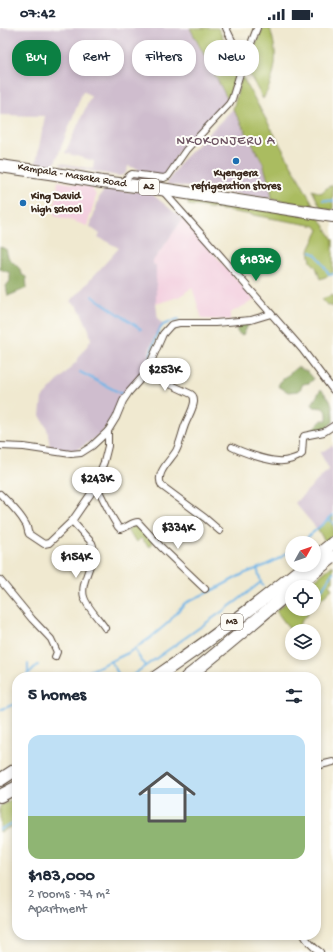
<!DOCTYPE html>
<html lang="en">
<head>
<meta charset="utf-8">
<style>
	body { margin:0; font-family:"Gochi Hand",sans-serif; background:#f6f6f7; color:#1f2937; height:100vh; display:flex; flex-direction:column; font-size:15px; white-space:nowrap }
	* { box-sizing:border-box; margin:0 }
	p { font-size:13px; color:#747a83 }
	.icon { flex:none; width:22px; height:22px; fill:none; stroke:currentColor; stroke-width:2; stroke-linecap:round; stroke-linejoin:round }
	.map { position:relative; flex:1; overflow:hidden }
	.drawer { position:absolute; left:12px; top:644px; width:309px; height:268px; display:flex; flex-direction:column; background:#fff; border-radius:16px; box-shadow:0 2px 6px #0003 }
	.drawer>* { flex:none }
	.top-card { position:absolute; left:12px; top:12px; width:309px; height:36px; display:flex; gap:8px }
	.needle { width:26px; rotate:50deg }
	.buttons { position:absolute; left:285px; top:508px; display:grid; gap:8px }
	.buttons a { display:grid; place-items:center; width:36px; height:36px; border-radius:50%; background:#fff; box-shadow:0 2px 6px #0003; font-size:20px }
	.price { position:absolute; translate:-50% -34px; padding:0 9px; border-radius:14px; background:#fff; color:#222; font-size:13px; line-height:26px; filter:drop-shadow(0 1px 2px #0008) }
	.price::after { content:''; position:absolute; left:50%; top:24px; width:12px; height:9px; margin-left:-6px; background:inherit; clip-path:polygon(0 0,100% 0,50% 100%) }
	.price.on { background:#0b8043; color:#fff }
	ul { padding:0; list-style:none }
	li { display:grid; align-content:center; gap:8px; height:212px; padding:0 16px }
	li span { display:grid; place-items:center; height:124px; border-radius:12px; color:#555 }
	li>.icon { margin-inline-start:auto }
	span .icon { width:72px; height:72px; fill:#fffc; stroke-width:1 }
	li b { font-size:17px }
	h2 { display:flex; justify-content:space-between; align-items:center; height:48px; padding:0 16px; font-size:17px }
	.pill { padding:0 14px; border-radius:16px; background:#fff; box-shadow:0 2px 6px #0003; font-size:14px; line-height:36px }
	.pill.on { background:#0b8043; color:#fff }
	.status { display:flex; justify-content:space-between; align-items:center; height:28px; padding:0 20px; background:#fff; direction:ltr }
	.status svg { height:11px; fill:currentColor }
	.map>svg:first-child { display:block }
	.built { fill:#f3cfdf }
	.industrial { fill:#cfbdce }
	.green { fill:#aabc60; stroke:#72733f }
	.forest { fill:#87a456; stroke:#61673a }
	.lines { fill:none; stroke-linecap:round; stroke-linejoin:round }
	.stream { stroke:#72b6e8; stroke-width:2 }
	.street-casing { stroke:#564739; stroke-width:8 }
	.highway-casing { stroke:#564739; stroke-width:14 }
	.street { stroke:#fff; stroke-width:6 }
	.highway { stroke:#fff; stroke-width:12 }
	.poi-dot { fill:#1f6fb2; stroke:#fdfcf7; stroke-width:1.5 }
	.labels { text-anchor:middle; dominant-baseline:central; stroke-width:4; stroke-linejoin:round; paint-order:stroke }
	.shield { fill:#fdfcf7; stroke:#75695f; stroke-width:1 }
	.shield-label { font-size:10px; font-weight:bold; fill:#3b2a1e }
	.poi-label { font-size:11px; font-weight:bold; fill:#3b2a1e; stroke:#fdfcf7 }
	.street-label { font-size:11px; fill:#3b2a1e; stroke:#fdfcf7 }
	.quarter-label { font-size:13px; letter-spacing:1px; fill:#6e5563; stroke:#fdfcf7 }
</style>
</head>
<body>
<div class="status"><b>07:42</b><svg viewBox="0 0 49 12"><path d="M0 12V9h3v3zM5 12V6h3v6zM10 12V3h3v9zM15 12V0h3v12zM26 1h20v11H26zM47 4h2v5h-2z"/></svg></div>
<div class="map">
<svg width="333" height="924" viewBox="0 0 333 924">
	<rect width="100%" height="100%" fill="#fdfcf7"/>
	<filter id="ink" filterUnits="userSpaceOnUse"><feTurbulence type="fractalNoise" baseFrequency=".025" numOctaves="2"/><feDisplacementMap in="SourceGraphic" scale="8" xChannelSelector="R" yChannelSelector="G"/><feConvolveMatrix kernelMatrix="1 2 1 2 8 2 1 2 1" color-interpolation-filters="sRGB"/></filter>
	<filter id="wash" filterUnits="userSpaceOnUse"><feTurbulence type="fractalNoise" baseFrequency=".012" numOctaves="4" result="noise"/><feDisplacementMap in="SourceGraphic" scale="16" xChannelSelector="R" yChannelSelector="G"/><feGaussianBlur stdDeviation="0.9" result="paint"/><feColorMatrix in="noise" values="0 0 0 0 0 0 0 0 0 0 0 0 0 0 0 0 0 1.4 0 .05"/><feComposite in="paint" operator="in"/></filter>
	<g filter="url(#wash)">
		<rect width="100%" height="100%" fill="#f0e9d0"/>
		<g class="built">
			<path d="M58,153L92,159L96,168L87,198L76,194L54,188Z"/>
			<path d="M183,191L255,272L230,285V292L202,291L192,259L181,268L156,276V237L153,236V233Z"/>
		</g>
		<g class="industrial">
			<path d="M0,0H190L228,72L179,124L159,154L130,151L139,141L128,138L127,143L124,147L118,148L60,137L61,135L93,141L94,133L65,125L91,68L83,63L55,135L52,137L36,135L45,88L0,87Z"/>
			<path d="M233,81L263,135L271,163L272,171L166,156L183,131Z"/>
			<path d="M105,161L132,164L143,162L153,167L183,191L153,233V236L156,237V275L158,292L164,296L155,307L149,324L146,342L123,369L111,392L101,406L77,422H63L50,419L47,401L40,387L42,370L76,334L91,312L89,302L81,284L76,277L70,274L119,220L98,209L100,206L90,199L99,170Z"/>
			<path d="M333,417V487L317,501L295,475L329,441L320,425Z"/>
		</g>
		<g class="green">
			<path d="M190,0H218L238,39L228,72Z"/>
			<path d="M263,0H270C272,7 274,15 275,22C277,38 271,58 263,71L246,40Z"/>
			<path d="M242,48L314,178L272,171L271,163L263,135L233,81Z"/>
			<path d="M333,157V182L321,180L312,162L321,165L328,159Z"/>
			<path d="M189,169L319,189L333,212V246L320,251L316,239L311,234L309,222L319,202L316,198L229,183L188,177Z"/>
			<path d="M333,267V279L326,276L322,271Z"/>
			<path d="M333,487V507L325,513L317,501Z"/>
			<path d="M135,495L153,515L149,519L141,510L137,514L127,503Z"/>
			<path d="M333,537V554L329,557L332,561L314,578V559H306Z"/>
			<path d="M292,570V581H312L304,590L294,603L292,604L276,583Z"/>
			<path d="M17,770V796L0,804V778Z"/>
		</g>
		<g class="forest">
			<path d="M0,219L6,221L8,229L20,241L21,246L26,249L27,260L8,268L6,258L10,253V245L0,241Z"/>
			<path d="M247,295L248,297L244,306L241,307L237,304V296Z"/>
			<path d="M297,339L308,344L314,351L309,355L303,356L299,363L288,364L278,358L280,354Z"/>
			<path d="M321,361C333,375 333,376 333,394L323,403L310,404V402L314,400L322,392H327V385L323,380L314,379L312,376Z"/>
		</g>
		<g class="lines">
			<g class="stream">
				<path d="M323,172L333,173"/>
				<path d="M311,224C321,227 323,240 330,247L333,246"/>
				<path d="M92,268L141,301"/>
				<path d="M149,332L157,305L163,297L178,291"/>
				<path d="M80,344L122,366"/>
				<path d="M329,490L333,496"/>
				<path d="M301,515L333,487"/>
				<path d="M257,540L261,554L263,558"/>
				<path d="M314,566L322,561L333,544"/>
				<path d="M134,621L145,638"/>
				<path d="M111,633L120,649"/>
				<path d="M28,636V644"/>
				<path d="M88,644L91,649"/>
				<path d="M26,649L28,645L31,644L38,637"/>
				<path d="M77,649L128,625L150,610L169,594L176,585L185,575L219,559L243,546L264,538L280,530L292,521"/>
				<path d="M130,649L237,573L261,554"/>
				<path d="M16,653H17"/>
				<path d="M0,682L17,675"/>
				<path d="M0,801L17,793"/>
			</g>
		</g>
	</g>
	<g filter="url(#ink)">
		<g class="lines">
			<g class="street-casing">
				<g id="street">
					<path d="M226,0L243,35"/>
					<path d="M123,156C126,152 127,148 132,146L164,150L168,148L186,122L229,76L232,71L242,39L257,0"/>
					<path d="M162,162L211,217L302,321L333,362"/>
					<path d="M146,345L191,366C194,368 194,370 194,374C193,382 188,389 185,397C182,405 180,415 176,423C170,433 154,446 162,458L205,490L220,503"/>
					<path d="M0,418L24,419L71,426L81,425L92,418L108,403L116,390L123,373L129,364L146,345L163,306L171,297L179,295H215L251,292L271,286"/>
					<path d="M232,419C244,425 265,432 278,433C285,434 298,430 302,426L303,411L304,408L324,404L333,398"/>
					<path d="M96,457L112,489L118,499L120,501C127,500 131,494 138,494L161,519L205,561"/>
					<path d="M0,466C9,475 19,484 25,495C28,498 27,503 29,506L44,516L49,515L72,493L92,464L104,434L108,418V403"/>
					<path d="M72,493L92,515C99,529 79,553 84,569C86,578 100,592 105,600"/>
					<path d="M0,552L32,591L51,611L57,624L55,629"/>
					<path d="M316,738L333,734"/>
					<path d="M304,907C308,915 313,919 320,924"/>
				</g>
			</g>
			<g class="highway-casing">
				<g id="highway">
					<path d="M0,138L56,146L102,154L161,161L333,188"/>
					<path d="M314,530L333,515"/>
					<path d="M295,559L333,529"/>
					<path d="M156,649C208,614 258,576 306,537"/>
					<path d="M187,649C223,621 257,591 292,562"/>
					<path d="M0,752L17,741"/>
					<path d="M0,768L17,759"/>
				</g>
			</g>
			<use href="#street" class="street"/>
			<use href="#highway" class="highway"/>
		</g>
	</g>
	<g class="poi-dot">
		<circle cx="236" cy="133" r="4"/>
		<circle cx="23" cy="175" r="4"/>
	</g>
	<g class="labels">
		<g class="shield">
			<rect x="139" y="151" width="20" height="16" rx="3"/>
			<rect x="221" y="586" width="22" height="16" rx="3"/>
		</g>
		<g class="shield-label">
			<text x="149" y="159">A2</text>
			<text x="232" y="594">M3</text>
		</g>
		<g class="poi-label">
			<text x="236" y="146">Kyengera<tspan x="236" dy="13">refrigeration stores</tspan></text>
			<text x="31" y="169" text-anchor="start">King David<tspan x="31" dy="13">high school</tspan></text>
		</g>
		<g class="street-label">
			<text transform="translate(72 148) rotate(9)">Kampala - Masaka Road</text>
		</g>
		<g class="quarter-label">
			<text x="226" y="113">NKOKONJERU A</text>
		</g>
	</g>
</svg>
<div class="buttons">
<a><svg class="needle" viewBox="-14 -14 28 28"><path d="M0-13l5 13h-10z" fill="#e53935"/><path d="M0 13l5-13h-10z" fill="#747a83"/></svg></a>
<a><svg class="icon" aria-label="locate" viewBox="0 0 24 24"><circle cx="12" cy="12" r="6"/><path d="M12 2v4M12 18v4M2 12h4M18 12h4"/></svg></a>
<a><svg class="icon" aria-label="layers" viewBox="0 0 24 24"><path d="M12 4l9 5-9 5-9-5zM3 14l9 5 9-5"/></svg></a>
</div>
<b class="price on" style="left:256px;top:254px">$183K</b>
<b class="price" style="left:165px;top:364px">$253K</b>
<b class="price" style="left:97px;top:473px">$243K</b>
<b class="price" style="left:178px;top:522px">$334K</b>
<b class="price" style="left:76px;top:551px">$154K</b>
<div class="top-card">
<a class="pill on">Buy</a>
<a class="pill">Rent</a>
<a class="pill">Filters</a>
<a class="pill">New</a>
</div>
<section class="drawer">
<h2>5 homes<svg class="icon" aria-label="filters" viewBox="0 0 24 24"><path d="M4 7h16M4 17h16"/><circle cx="9" cy="7" r="2"/><circle cx="15" cy="17" r="2"/></svg></h2>
<ul>
<li><span style="background:linear-gradient(#bfe0f5 65%,#8fb573 0)"><svg class="icon" aria-label="home" viewBox="0 0 24 24"><path d="M3 11l9-7 9 7M6 9v11h12V9"/></svg></span><div><b>$183,000</b><p>2 rooms · 74 m²</p><p>Apartment</p></div></li>
</ul>
</section>
</div>
</body>
</html>
